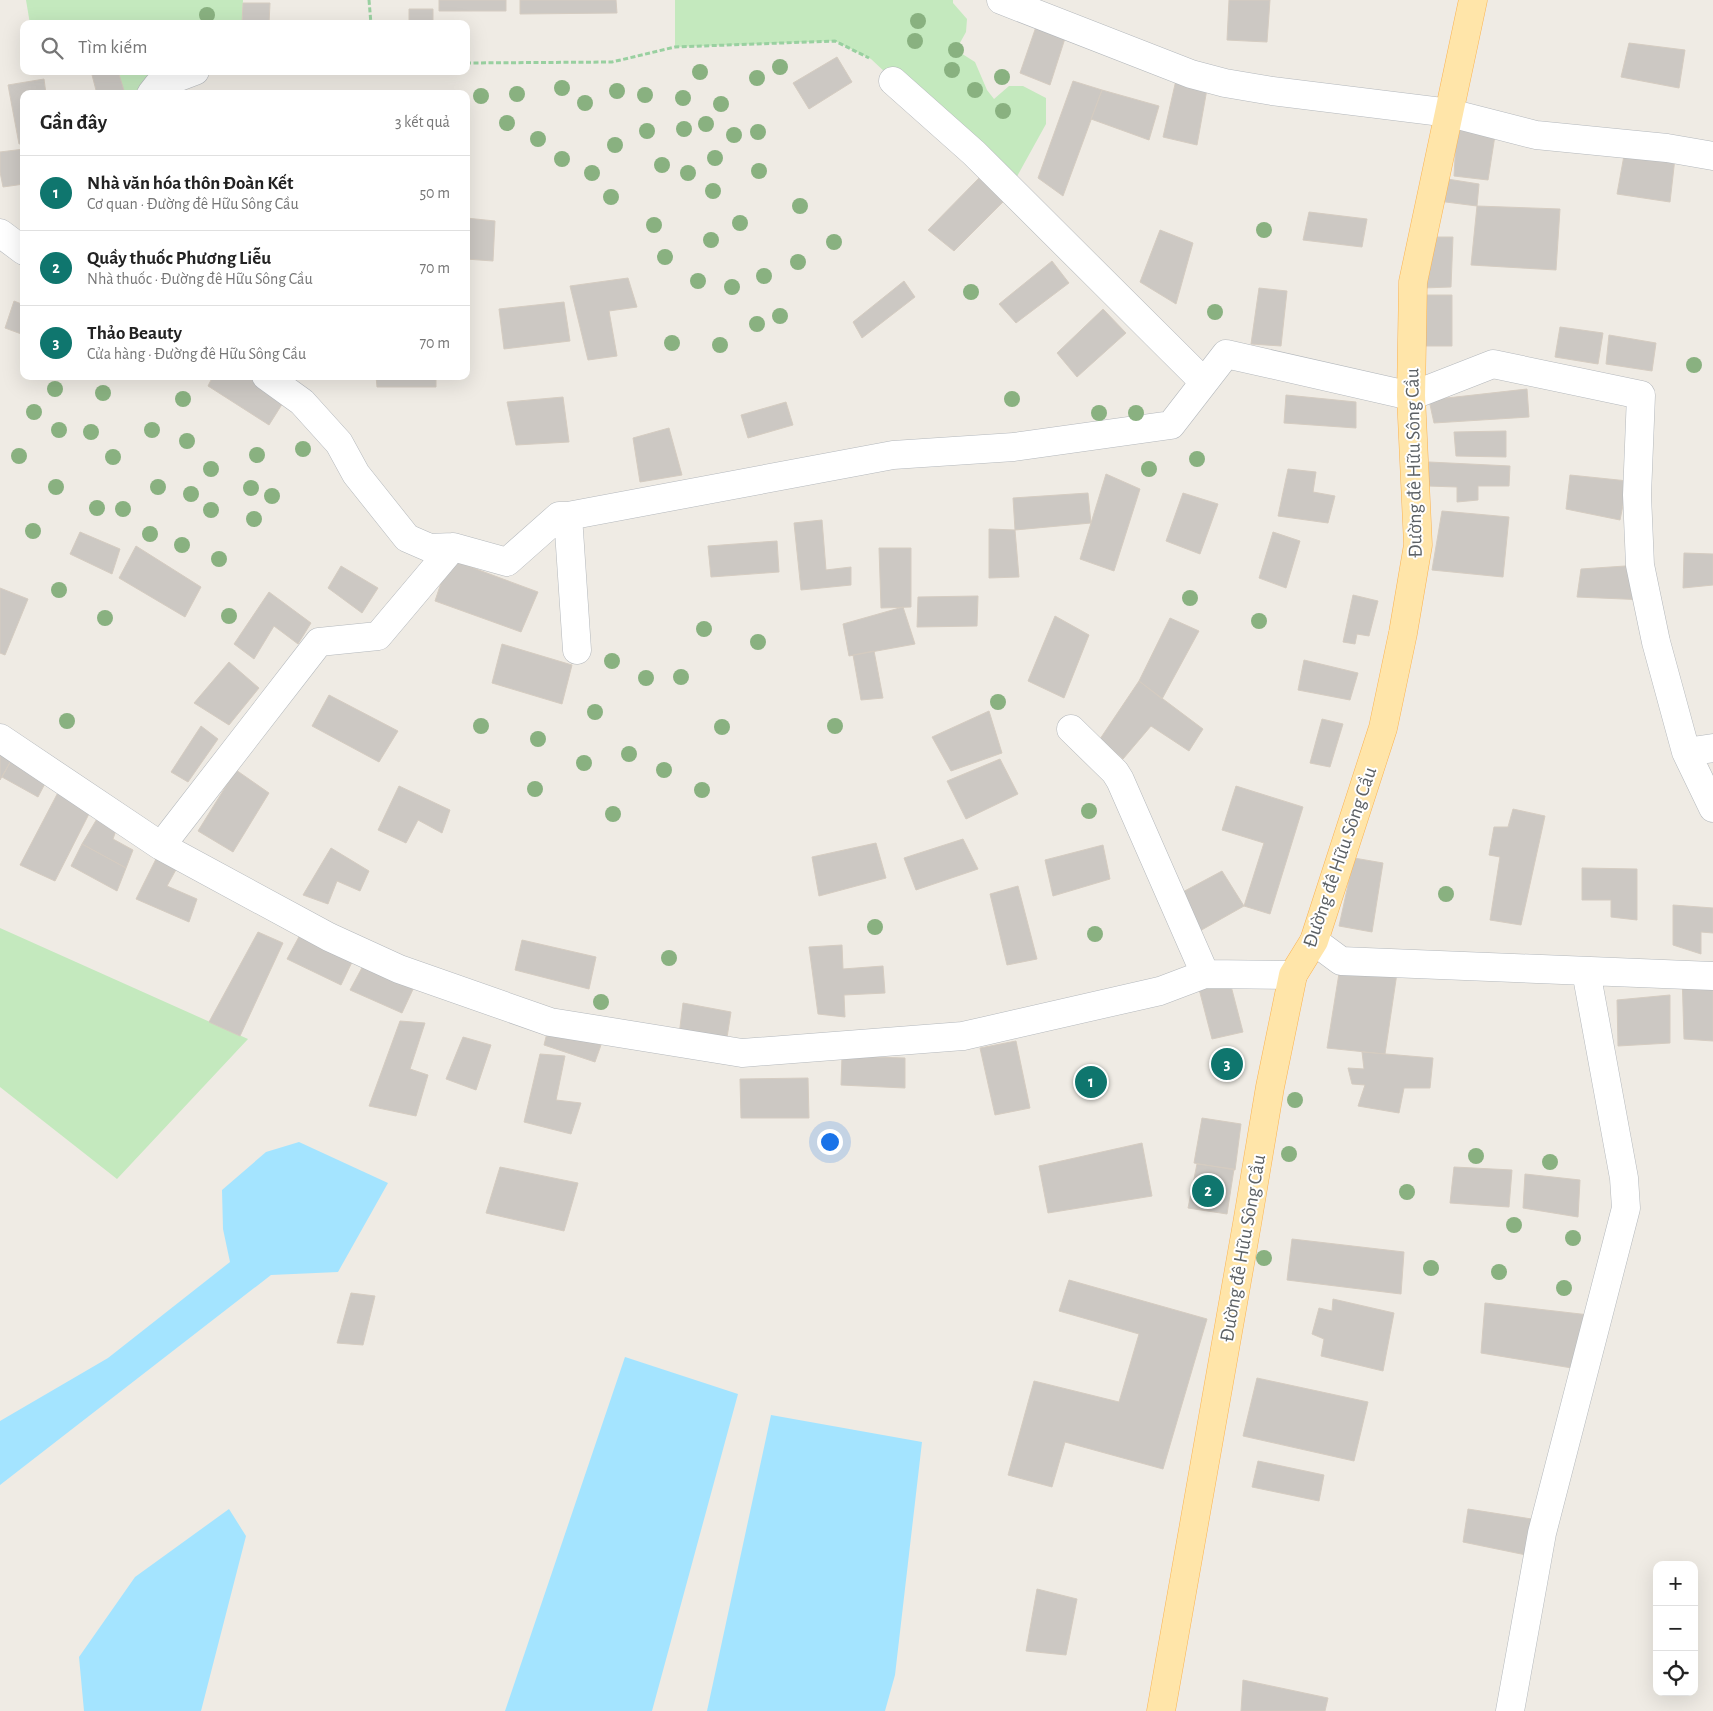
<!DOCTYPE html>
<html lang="vi">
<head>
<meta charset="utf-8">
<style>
	:root { --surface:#fff; --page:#f6f6f6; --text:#222; --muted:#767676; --line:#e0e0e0; --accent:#0f766e }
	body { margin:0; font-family:"Alegreya Sans",sans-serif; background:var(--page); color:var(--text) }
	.controls { position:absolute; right:15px; bottom:15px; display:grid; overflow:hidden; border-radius:10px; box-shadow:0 5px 20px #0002 }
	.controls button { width:45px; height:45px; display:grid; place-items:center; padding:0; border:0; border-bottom:1px solid var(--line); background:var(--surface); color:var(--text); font:25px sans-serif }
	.you { position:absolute; left:829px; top:1141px; width:18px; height:18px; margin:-12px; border:4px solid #fff; border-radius:50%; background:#1a73e8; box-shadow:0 0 0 8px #1a73e833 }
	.badge { display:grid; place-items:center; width:32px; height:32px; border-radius:50%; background:var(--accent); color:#fff; font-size:16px; font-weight:700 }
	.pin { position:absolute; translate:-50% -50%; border:2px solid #fff; box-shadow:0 1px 5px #0006 }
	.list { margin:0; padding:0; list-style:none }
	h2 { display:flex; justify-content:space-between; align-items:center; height:65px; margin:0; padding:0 20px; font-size:21px }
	h2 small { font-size:16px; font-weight:400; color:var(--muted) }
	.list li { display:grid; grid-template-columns:32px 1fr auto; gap:15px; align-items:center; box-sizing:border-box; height:75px; padding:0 20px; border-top:1px solid var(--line) }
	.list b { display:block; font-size:19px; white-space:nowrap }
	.list p { margin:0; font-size:16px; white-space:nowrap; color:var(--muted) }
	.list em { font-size:16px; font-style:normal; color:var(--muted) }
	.icon { flex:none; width:28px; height:28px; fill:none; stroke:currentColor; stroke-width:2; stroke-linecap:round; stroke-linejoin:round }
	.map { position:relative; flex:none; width:1713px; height:1711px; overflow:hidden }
	.search { position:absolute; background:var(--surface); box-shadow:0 5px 20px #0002; left:20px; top:20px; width:450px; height:55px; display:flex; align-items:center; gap:12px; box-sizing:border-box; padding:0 18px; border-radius:10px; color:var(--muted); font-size:19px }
	.panel { position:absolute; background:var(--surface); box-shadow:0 5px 20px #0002; left:20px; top:90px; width:450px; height:290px; border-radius:10px }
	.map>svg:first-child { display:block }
	.green { fill:#c4e9be }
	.water { fill:#a4e4ff }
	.building { fill:#ccc8c3; stroke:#d5ccc1 }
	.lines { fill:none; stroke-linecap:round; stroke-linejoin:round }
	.minor-casing { stroke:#b4b8bc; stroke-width:29 }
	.major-casing { stroke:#fbb351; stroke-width:29 }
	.path { stroke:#99d0a0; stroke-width:3; stroke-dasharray:5 2.5; stroke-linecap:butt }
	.minor { stroke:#fff; stroke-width:28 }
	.major { stroke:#ffe5a9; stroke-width:28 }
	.tree { fill:#89b180 }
	.labels { text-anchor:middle; stroke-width:4; stroke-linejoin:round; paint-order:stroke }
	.street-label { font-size:20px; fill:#5c6165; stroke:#fff }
</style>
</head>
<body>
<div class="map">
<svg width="1713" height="1711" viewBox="0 0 1713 1711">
	<rect width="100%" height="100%" fill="#efebe4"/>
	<path class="green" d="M26,0H243L242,24H30Z
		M675,0H953V3L967,19L966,32L956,50L975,62L987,90L994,99L1009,86H1023L1046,98V124L1010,189L871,59L835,41L675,47Z
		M118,71H195L151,94H125Z
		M0,928L248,1039L117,1179L0,1087Z"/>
	<path class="water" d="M299,1142L388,1183L338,1272L271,1275L0,1485V1421L108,1358L230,1262L223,1229L222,1190L266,1152Z
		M625,1357L738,1394L652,1711H505Z
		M771,1415L922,1442L895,1675L885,1711H707Z
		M229,1509L246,1536L201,1711H84L79,1657L135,1577Z"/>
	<path class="building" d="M439,0H506V11H439Z
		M520,0H616L617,13L520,14Z
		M1229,0H1270L1267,42L1227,40Z
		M243,3H270L269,24H242Z
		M409,9H433V24H409Z
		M1038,21L1068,29L1050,85L1020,73Z
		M1629,43L1685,50L1679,88L1621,77Z
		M837,57L852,82L809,109L793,83Z
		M91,71H118L125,94H97Z
		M44,79L46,94H24V143L19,144L8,85Z
		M1176,80L1207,89L1197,145L1163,137Z
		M1073,81L1102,90L1063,196L1038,178Z
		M1102,90L1159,106L1149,140L1091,119Z
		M1457,124L1496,129L1488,180L1454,176Z
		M24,149V184L3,187L0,172V152Z
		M1625,150L1675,158L1670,202L1617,194Z
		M979,178L1003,202L954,251L928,230Z
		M1441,178L1479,184L1477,206L1438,201Z
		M1477,206L1560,209L1556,270L1471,265Z
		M1309,212L1367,219L1362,247L1303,240Z
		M466,218L495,221L493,261L466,259Z
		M1160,230L1193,243L1176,304L1140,282Z
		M1425,237H1453L1451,287L1422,288Z
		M1052,261L1069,283L1016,323L999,304Z
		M628,278L637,307L609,311L617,356L588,360L570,286Z
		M904,281L915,297L862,338L853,322Z
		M1259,288L1287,291L1281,346L1251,344Z
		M1421,295H1452V346H1419Z
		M14,301L24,305V335L5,328Z
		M564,302L570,341L504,349L499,309Z
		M1103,309L1126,333L1077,377L1057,353Z
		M1560,327L1603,333L1598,364L1555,357Z
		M1609,335L1656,343L1652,371L1606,364Z
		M213,376H256L286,398L269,425L208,386Z
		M376,376H436V387H377Z
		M1527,389L1529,417L1434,423L1429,400Z
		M1286,395L1356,402V428L1284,423Z
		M563,397L569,442L516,445L507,402Z
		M786,402L793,425L748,438L741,415Z
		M669,428L682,475L640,482L633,438Z
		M1506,431V457L1456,456L1454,432Z
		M1429,462L1510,466L1509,486H1478V500L1457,502V487L1428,486Z
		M1288,469L1316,472L1313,492L1335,496L1328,523L1278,516Z
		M1106,474L1140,489L1114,571L1080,559Z
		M1570,475L1628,481L1620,520L1566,509Z
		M1088,493L1091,523L1015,530L1013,498Z
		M1183,493L1218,504L1200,554L1166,541Z
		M1442,511L1509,517L1503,577L1432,570Z
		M822,520L826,570L851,567V585L801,590L794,523Z
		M989,529L1015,530L1019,577L989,578Z
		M80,532L120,549L112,574L70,554Z
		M1273,532L1300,541L1286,588L1259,578Z
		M777,541L779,572L711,577L708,546Z
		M136,546L201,587L185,617L119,578Z
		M879,548H911V607L881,608Z
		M1684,553L1713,554V585L1683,588Z
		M449,559L538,592L521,632L435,601Z
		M1640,565L1647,600L1577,597L1581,569Z
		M341,566L378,588L362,613L328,588Z
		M0,588L28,599L5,655L0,653Z
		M269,592L311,623L298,644L274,626L254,659L234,644Z
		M1353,595L1378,601L1369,636L1357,634L1355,644L1343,642Z
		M978,596L977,626L917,627L918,597Z
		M903,607L915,644L849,656L843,624Z
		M1055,616L1089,635L1064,698L1028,681Z
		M1170,618L1199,631L1162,699L1139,681Z
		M502,644L572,665L562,704L492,683Z
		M874,651L883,698L861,700L853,655Z
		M1304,660L1358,673L1350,700L1298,690Z
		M229,662L259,688L229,725L194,703Z
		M1139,681L1203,729L1189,751L1151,726L1123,759L1100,739Z
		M329,695L398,731L379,762L312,726Z
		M989,711L1002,753L951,771L932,737Z
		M1322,719L1343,724L1330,767L1310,763Z
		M201,726L218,739L188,782L171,772Z
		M0,744L17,750L0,780Z
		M17,750L51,772L38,797L2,777Z
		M1000,759L1018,794L966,819L947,781Z
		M236,770L269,793L233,852L198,831Z
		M64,781L95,802L55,881L20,865Z
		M399,786L450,810L442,833L418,820L406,843L378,830Z
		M1236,786L1303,807L1270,914L1244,906L1264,843L1222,830Z
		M104,807L120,819L113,839L133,850L126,868L82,844Z
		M1513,809L1545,816L1521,925L1490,920L1500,857L1489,855L1494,827H1508Z
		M963,839L978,869L916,890L904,858Z
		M876,843L886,878L819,896L812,857Z
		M82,844L126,868L117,891L71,866Z
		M1103,845L1110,879L1053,896L1045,860Z
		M331,848L369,871L360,891L337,881L328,904L303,895Z
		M158,855L178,866L167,886L197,899L189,922L136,899Z
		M1354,858L1383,863L1372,932L1339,926Z
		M1582,868L1637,869V920L1611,917V900H1582Z
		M1222,871L1244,906L1198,932L1179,894Z
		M1018,886L1037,959L1007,965L990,894Z
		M1673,905L1713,908V933L1701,932V954L1673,945Z
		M258,932L283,943L240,1036L209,1022Z
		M301,933L354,958L341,985L287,959Z
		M522,940L596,957L589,989L515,970Z
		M842,945L843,969L883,966L885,993L844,995L845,1017L818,1014L809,947Z
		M1341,961L1397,973L1385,1054L1327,1048Z
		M364,964L415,985L402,1013L350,990Z
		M1682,974L1713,976V1041L1684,1039Z
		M1230,982L1243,1032L1212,1039L1199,989Z
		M1670,995V1043L1618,1046L1617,1000Z
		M683,1003L731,1012L726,1044L679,1035Z
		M400,1021L425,1023L410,1069L428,1075L416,1116L369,1106Z
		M548,1029L601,1045L595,1062L544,1045Z
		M463,1037L491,1045L476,1090L446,1079Z
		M1016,1041L1030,1108L995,1115L980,1048Z
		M1362,1052L1433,1058L1430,1088H1404L1399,1113L1358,1106L1365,1085L1352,1084L1348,1068L1364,1069Z
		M540,1054L565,1056L556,1100L581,1103L571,1134L524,1122Z
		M842,1056L905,1058V1088L841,1085Z
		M808,1078L809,1118H741L740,1079Z
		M1202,1118L1241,1124L1235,1170L1194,1163Z
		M1142,1143L1152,1196L1048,1213L1039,1166Z
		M1197,1164L1234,1169L1227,1214L1188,1208Z
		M500,1167L578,1183L564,1231L486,1213Z
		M1454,1167L1512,1170L1509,1207L1450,1203Z
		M1525,1174L1580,1180L1578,1217L1523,1208Z
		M1292,1239L1404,1252L1401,1294L1287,1280Z
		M1069,1280L1207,1319L1163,1469L1065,1442L1052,1487L1008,1475L1034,1381L1119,1402L1139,1334L1059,1311Z
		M351,1293L375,1296L363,1345L337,1343Z
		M1333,1299L1394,1313L1383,1371L1321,1356L1324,1339L1312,1334L1319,1308L1332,1311Z
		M1485,1303L1598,1316L1584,1370L1481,1353Z
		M1257,1378L1368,1402L1354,1461L1243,1436Z
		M1258,1461L1324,1475L1319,1501L1252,1487Z
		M1468,1509L1538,1520L1531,1556L1463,1542Z
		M1037,1589L1077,1599L1066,1655L1026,1651Z
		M1243,1680L1328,1698L1325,1711H1241Z"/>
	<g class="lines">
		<g class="minor-casing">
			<path id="minor" d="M1001,0L1191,74L1225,83L1272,91L1450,113L1536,135L1667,148L1713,156
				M893,81L974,153L1204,382
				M151,94L158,85L195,71
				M0,233L24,251
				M266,376L302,402L339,443L356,474L407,538L430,548L453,547L507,562L559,516H568L893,455L1014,447L1171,425L1226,354L1411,396L1493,364L1641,395L1637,495L1640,565L1656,642L1686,752L1713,808
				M568,516L577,650
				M1071,729L1115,772L1120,780L1205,974
				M0,738L161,846L329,937L399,969L550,1022L742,1053L963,1036L1160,991L1205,974L1293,975
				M1686,752L1713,748
				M161,846L319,642L378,636L453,547
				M1314,941L1341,961L1713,976
				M1510,1711L1542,1533L1626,1208L1624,1178L1586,971"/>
		</g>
		<g class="major-casing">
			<path id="major" d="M1161,1711L1247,1224L1270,1087L1293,975L1314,941L1383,728L1403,633L1418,545L1411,396L1413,282L1473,0"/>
		</g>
		<path class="path" d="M369,0L371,24
			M466,63L612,62L675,47L835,41L869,58"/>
		<use href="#minor" class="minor"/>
		<use href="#major" class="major"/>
	</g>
	<g class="tree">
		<circle cx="207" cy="15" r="8"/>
		<circle cx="918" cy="21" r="8"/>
		<circle cx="915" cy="41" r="8"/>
		<circle cx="956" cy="50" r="8"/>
		<circle cx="780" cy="67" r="8"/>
		<circle cx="952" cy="70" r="8"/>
		<circle cx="700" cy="72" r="8"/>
		<circle cx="1002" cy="77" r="8"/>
		<circle cx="757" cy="78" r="8"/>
		<circle cx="562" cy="88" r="8"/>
		<circle cx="975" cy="90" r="8"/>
		<circle cx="617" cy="91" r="8"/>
		<circle cx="517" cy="94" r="8"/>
		<circle cx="645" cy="95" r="8"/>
		<circle cx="481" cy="96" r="8"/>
		<circle cx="683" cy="98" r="8"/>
		<circle cx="585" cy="103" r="8"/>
		<circle cx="721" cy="104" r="8"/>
		<circle cx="1003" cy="111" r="8"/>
		<circle cx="507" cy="123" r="8"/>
		<circle cx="706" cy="124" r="8"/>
		<circle cx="684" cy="129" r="8"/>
		<circle cx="647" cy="131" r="8"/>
		<circle cx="758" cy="132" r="8"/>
		<circle cx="734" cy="135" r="8"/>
		<circle cx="538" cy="139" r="8"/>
		<circle cx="615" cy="145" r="8"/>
		<circle cx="715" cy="158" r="8"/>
		<circle cx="562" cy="159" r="8"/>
		<circle cx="662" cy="165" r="8"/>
		<circle cx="759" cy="171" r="8"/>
		<circle cx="592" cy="173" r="8"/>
		<circle cx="688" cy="173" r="8"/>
		<circle cx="713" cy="191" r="8"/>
		<circle cx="611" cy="197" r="8"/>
		<circle cx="800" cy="206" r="8"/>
		<circle cx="740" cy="223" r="8"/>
		<circle cx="654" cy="225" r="8"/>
		<circle cx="1264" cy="230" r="8"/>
		<circle cx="711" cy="240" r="8"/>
		<circle cx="834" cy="242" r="8"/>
		<circle cx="665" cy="257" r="8"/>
		<circle cx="798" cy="262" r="8"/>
		<circle cx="764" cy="276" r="8"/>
		<circle cx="698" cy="281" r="8"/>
		<circle cx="732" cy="287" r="8"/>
		<circle cx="971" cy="292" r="8"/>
		<circle cx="1215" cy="312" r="8"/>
		<circle cx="780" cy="316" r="8"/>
		<circle cx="757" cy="324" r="8"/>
		<circle cx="672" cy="343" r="8"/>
		<circle cx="720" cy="345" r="8"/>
		<circle cx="1694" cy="365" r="8"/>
		<circle cx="55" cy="389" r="8"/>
		<circle cx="103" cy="393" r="8"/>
		<circle cx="183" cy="399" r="8"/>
		<circle cx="1012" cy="399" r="8"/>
		<circle cx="34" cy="412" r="8"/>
		<circle cx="1099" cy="413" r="8"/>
		<circle cx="1136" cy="413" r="8"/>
		<circle cx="59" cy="430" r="8"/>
		<circle cx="152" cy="430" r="8"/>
		<circle cx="91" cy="432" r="8"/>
		<circle cx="187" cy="441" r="8"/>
		<circle cx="303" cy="449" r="8"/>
		<circle cx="257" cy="455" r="8"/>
		<circle cx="19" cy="456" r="8"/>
		<circle cx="113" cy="457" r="8"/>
		<circle cx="1197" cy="459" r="8"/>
		<circle cx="211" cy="469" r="8"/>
		<circle cx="1149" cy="469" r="8"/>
		<circle cx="56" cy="487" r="8"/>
		<circle cx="158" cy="487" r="8"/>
		<circle cx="251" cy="488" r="8"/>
		<circle cx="191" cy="494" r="8"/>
		<circle cx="272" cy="496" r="8"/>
		<circle cx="97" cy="508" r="8"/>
		<circle cx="123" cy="509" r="8"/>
		<circle cx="211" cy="510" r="8"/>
		<circle cx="254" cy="519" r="8"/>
		<circle cx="33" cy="531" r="8"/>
		<circle cx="150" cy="534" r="8"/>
		<circle cx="182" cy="545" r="8"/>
		<circle cx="219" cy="559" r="8"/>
		<circle cx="59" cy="590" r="8"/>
		<circle cx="1190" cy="598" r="8"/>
		<circle cx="229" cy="616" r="8"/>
		<circle cx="105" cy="618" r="8"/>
		<circle cx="1259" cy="621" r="8"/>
		<circle cx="704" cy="629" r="8"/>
		<circle cx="758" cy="642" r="8"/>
		<circle cx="612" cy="661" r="8"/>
		<circle cx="681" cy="677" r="8"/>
		<circle cx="646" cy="678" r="8"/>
		<circle cx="998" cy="702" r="8"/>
		<circle cx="595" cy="712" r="8"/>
		<circle cx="67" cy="721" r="8"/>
		<circle cx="481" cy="726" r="8"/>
		<circle cx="835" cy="726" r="8"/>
		<circle cx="722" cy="727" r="8"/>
		<circle cx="538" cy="739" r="8"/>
		<circle cx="629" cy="754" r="8"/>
		<circle cx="584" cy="763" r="8"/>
		<circle cx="664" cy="770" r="8"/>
		<circle cx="535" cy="789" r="8"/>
		<circle cx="702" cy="790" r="8"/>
		<circle cx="1089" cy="811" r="8"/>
		<circle cx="613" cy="814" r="8"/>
		<circle cx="1446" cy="894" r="8"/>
		<circle cx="875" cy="927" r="8"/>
		<circle cx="1095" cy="934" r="8"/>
		<circle cx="669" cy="958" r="8"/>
		<circle cx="601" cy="1002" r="8"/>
		<circle cx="1295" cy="1100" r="8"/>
		<circle cx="1289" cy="1154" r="8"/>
		<circle cx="1476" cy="1156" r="8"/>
		<circle cx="1550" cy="1162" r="8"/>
		<circle cx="1407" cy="1192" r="8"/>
		<circle cx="1514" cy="1225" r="8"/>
		<circle cx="1573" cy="1238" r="8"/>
		<circle cx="1264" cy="1258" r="8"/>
		<circle cx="1431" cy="1268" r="8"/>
		<circle cx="1499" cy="1272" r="8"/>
		<circle cx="1564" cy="1288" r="8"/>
	</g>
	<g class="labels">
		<g class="street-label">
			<text transform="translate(1413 463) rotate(-91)" y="7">Đường đê Hữu Sông Cầu</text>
			<text transform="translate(1339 857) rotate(-71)" y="7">Đường đê Hữu Sông Cầu</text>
			<text transform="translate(1242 1248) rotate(-80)" y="7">Đường đê Hữu Sông Cầu</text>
		</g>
	</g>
</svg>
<div class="controls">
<button>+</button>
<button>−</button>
<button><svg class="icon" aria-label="locate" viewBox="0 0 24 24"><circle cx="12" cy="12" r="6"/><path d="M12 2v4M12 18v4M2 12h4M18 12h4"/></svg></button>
</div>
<div class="you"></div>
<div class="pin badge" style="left:1091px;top:1082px">1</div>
<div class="pin badge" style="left:1208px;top:1191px">2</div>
<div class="pin badge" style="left:1227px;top:1064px">3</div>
<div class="search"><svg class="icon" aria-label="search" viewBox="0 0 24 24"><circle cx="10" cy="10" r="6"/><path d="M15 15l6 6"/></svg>Tìm kiếm</div>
<section class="panel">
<h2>Gần đây<small>3 kết quả</small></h2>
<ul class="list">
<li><span class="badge">1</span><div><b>Nhà văn hóa thôn Đoàn Kết</b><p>Cơ quan · Đường đê Hữu Sông Cầu</p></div><em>50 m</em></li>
<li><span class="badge">2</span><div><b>Quầy thuốc Phương Liễu</b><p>Nhà thuốc · Đường đê Hữu Sông Cầu</p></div><em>70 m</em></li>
<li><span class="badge">3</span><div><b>Thảo Beauty</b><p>Cửa hàng · Đường đê Hữu Sông Cầu</p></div><em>70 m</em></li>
</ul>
</section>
</div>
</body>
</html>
